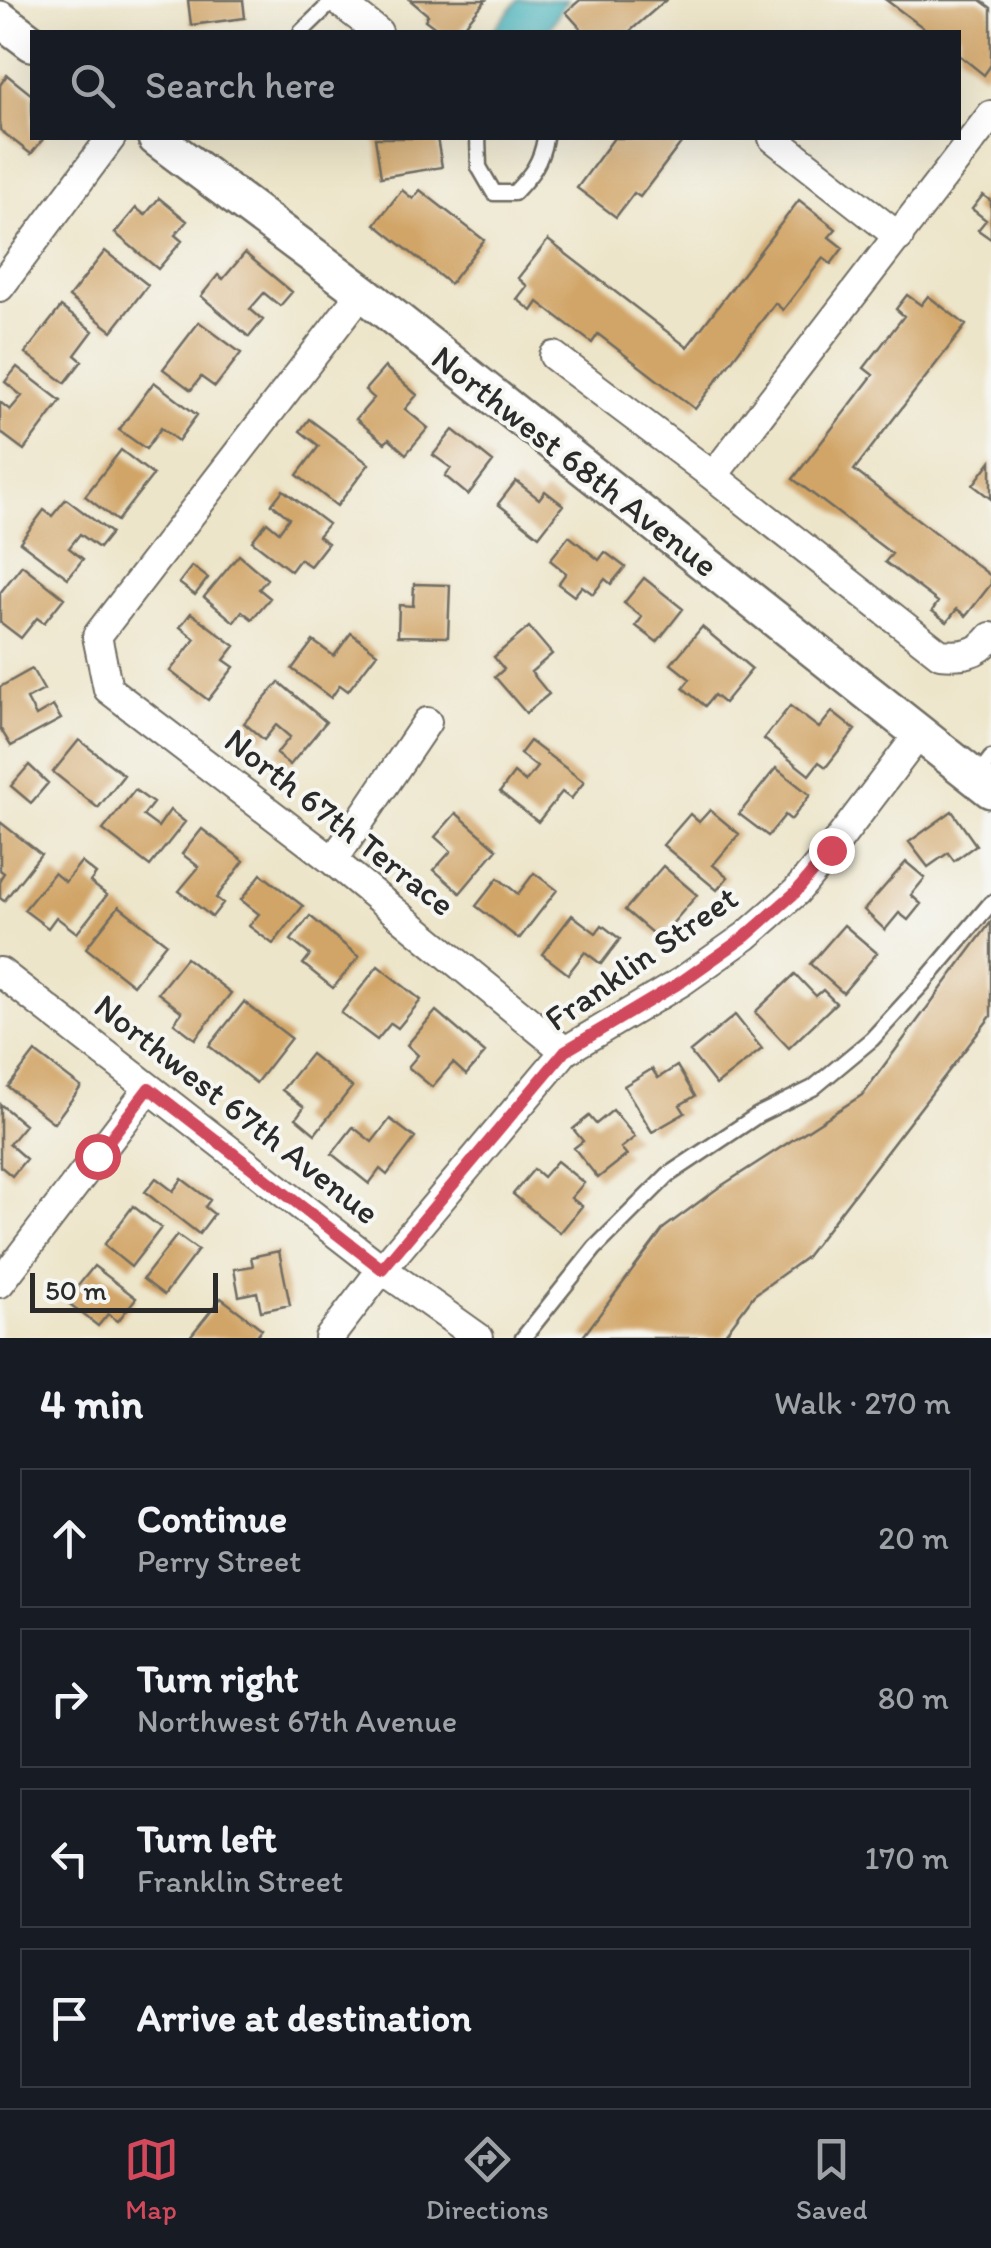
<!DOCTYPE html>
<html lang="en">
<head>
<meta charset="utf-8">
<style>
	:root { --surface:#171b24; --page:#20242c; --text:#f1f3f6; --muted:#9ea1a6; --line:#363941; --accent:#d1495b }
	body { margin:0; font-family:Itim,sans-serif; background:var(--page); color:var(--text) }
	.scale { position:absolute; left:30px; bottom:25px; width:188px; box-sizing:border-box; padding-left:10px; border:5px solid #2b2b2b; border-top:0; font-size:28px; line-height:35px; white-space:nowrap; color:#2b2b2b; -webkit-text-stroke:8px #f6f6f2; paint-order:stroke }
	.stop { position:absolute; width:30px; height:30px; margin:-22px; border:8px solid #d1495b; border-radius:50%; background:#fff }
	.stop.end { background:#d1495b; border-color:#fff; box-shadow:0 2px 10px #0008 }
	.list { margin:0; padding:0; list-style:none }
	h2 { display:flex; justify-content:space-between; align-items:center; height:130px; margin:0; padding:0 40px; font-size:42px }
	h2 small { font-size:32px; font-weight:400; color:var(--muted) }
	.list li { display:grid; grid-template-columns:65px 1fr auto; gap:30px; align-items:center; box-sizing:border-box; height:140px; margin:0 20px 20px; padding:0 20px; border:2px solid var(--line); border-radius:0px }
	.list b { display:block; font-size:38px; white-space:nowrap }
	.list p { margin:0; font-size:32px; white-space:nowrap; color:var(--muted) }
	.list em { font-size:32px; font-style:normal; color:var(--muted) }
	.icon { flex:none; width:55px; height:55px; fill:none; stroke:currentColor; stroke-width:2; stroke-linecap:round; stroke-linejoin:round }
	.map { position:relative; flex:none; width:991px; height:1338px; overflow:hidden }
	.search { position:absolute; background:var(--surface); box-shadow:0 10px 40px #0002; left:30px; right:30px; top:30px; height:110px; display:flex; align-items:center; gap:25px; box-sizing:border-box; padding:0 35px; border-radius:0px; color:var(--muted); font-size:38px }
	.sheet { height:770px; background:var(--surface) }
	nav { display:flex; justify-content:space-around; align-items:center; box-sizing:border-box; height:140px; border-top:2px solid var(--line); background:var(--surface); font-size:28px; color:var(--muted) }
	nav a { display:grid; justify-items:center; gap:5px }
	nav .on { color:var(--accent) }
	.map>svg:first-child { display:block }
	.water { fill:#41b1ba; stroke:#366e72; stroke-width:2.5 }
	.building { fill:#d1a568 }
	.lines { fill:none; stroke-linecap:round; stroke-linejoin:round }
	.service-casing { stroke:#6f6c62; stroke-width:19 }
	.minor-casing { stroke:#6f6c62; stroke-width:32 }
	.tertiary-casing { stroke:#6f6c62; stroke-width:40 }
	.service { stroke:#fff; stroke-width:14 }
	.minor { stroke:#fff; stroke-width:28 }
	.tertiary { stroke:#fff; stroke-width:35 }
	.route { stroke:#d1495b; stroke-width:12 }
	.labels { text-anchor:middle; stroke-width:8; stroke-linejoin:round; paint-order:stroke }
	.street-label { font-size:35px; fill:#2b2b2b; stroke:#f6f6f2 }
</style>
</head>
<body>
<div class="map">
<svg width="991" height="1338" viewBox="0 0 991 1338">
	<rect width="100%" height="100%" fill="#f6f6f2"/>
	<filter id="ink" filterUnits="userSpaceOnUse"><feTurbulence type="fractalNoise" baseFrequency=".01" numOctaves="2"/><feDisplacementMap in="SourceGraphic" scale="20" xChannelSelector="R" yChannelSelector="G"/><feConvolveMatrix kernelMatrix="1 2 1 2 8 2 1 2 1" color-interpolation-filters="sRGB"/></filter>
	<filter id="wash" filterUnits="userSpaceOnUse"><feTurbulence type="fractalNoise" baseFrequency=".0048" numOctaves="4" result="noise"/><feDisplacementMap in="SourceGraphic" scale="40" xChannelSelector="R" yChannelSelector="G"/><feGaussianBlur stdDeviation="2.25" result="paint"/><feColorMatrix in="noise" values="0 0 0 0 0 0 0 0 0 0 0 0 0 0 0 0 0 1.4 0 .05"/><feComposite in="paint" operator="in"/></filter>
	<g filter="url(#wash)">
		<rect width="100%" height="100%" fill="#ede5c9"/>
		<path class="water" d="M518,0H567L547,32H492Z"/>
		<g id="blocks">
			<path class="building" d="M188,0H243L245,18L191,25Z
				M410,0H486L459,32H441L425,20L428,15Z
				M580,0H666L629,32H584L566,12Z
				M886,0H980L991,8V65L984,75L959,55V32H929Z
				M7,75L32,95V138H44L31,154L0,130V85Z
				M375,138H437L442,167L381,177Z
				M614,138H674L681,143L640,197L634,193L616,217L577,188Z
				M402,190L413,199L420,190L484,240L450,284L375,224Z
				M983,195L991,201V239L978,230L986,220L972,209Z
				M159,198L187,221L175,235L182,241L158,269L115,233L136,208L145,215Z
				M799,200L836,229L829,237L843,248L831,264L823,258L783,310L775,303L695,409L598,334L592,343L538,302L532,311L517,299L527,286L518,278L548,240L687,347Z
				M105,251L148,285L112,331L69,297Z
				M245,253L292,292L280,306L264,293L250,309L263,320L249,337L201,296L218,275L223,279Z
				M907,295L921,305L928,296L966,325L854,470L991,576V584L966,616L957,609L947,622L932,611L938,602L885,562L892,554L793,479L873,375L864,368L904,316L896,309Z
				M61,307L93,331L75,355L82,361L65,383L25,353Z
				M199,322L241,353L215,387L201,377L191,390L163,369Z
				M17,367L61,401L24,450L0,432V402L10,410L22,396L5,382Z
				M385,367L417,395L405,409L428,428L406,454L389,439L385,443L356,419L374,398L365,390Z
				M154,382L197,415L178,441L161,428L146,449L119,430Z
				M309,419L369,464L337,506L297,475L319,446L300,431Z
				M453,430L493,462L468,495L445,476L451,468L433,455Z
				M121,450L153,475L117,521L85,496Z
				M991,461V499L973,485Z
				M516,481L539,499L545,491L563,505L539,536L498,504Z
				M283,490L328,524L318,536L328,543L310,566L300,559L291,571L252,541L267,522L279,532L289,518L272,504Z
				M66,499L111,533L99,548L80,534L69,548L83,559L68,578L20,542L44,510L52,516Z
				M569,536L599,560L605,552L625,567L611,584L605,579L593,594L582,586L574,596L558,584L566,573L550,560Z
				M239,555L267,579L259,589L270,598L252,619L242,611L234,622L204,597Z
				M22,565L64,598L44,623L37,618L21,638L0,622V593Z
				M192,566L208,578L195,595L179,583Z
				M644,578L683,609L657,642L636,626L642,617L624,603Z
				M414,584L450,585L448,637L398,636L399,605L413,606Z
				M191,613L235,646L224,660L234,667L208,700L170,671L195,639L180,627Z
				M529,627L552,654L531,672L549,694L526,713L495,677L504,669L494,657Z
				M702,627L752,669L724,703L714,695L705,706L683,688L690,679L671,664Z
				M351,633L377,653L348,691L340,685L331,698L292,669L313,641L334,656Z
				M32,669L44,690L27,699L36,716L53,706L61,719L11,746L0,728V687Z
				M279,682L326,722L290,765L276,754L290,737L276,725L264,740L244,723Z
				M790,706L819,728L832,712L855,730L826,767L819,762L809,775L764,739Z
				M79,740L124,775L98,808L53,772Z
				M530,741L584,782L571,799L562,792L538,822L500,792L514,773L525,782L537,767L520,754Z
				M29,765L48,783L31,803L11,786Z
				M776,768L810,795L791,820L785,815L768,836L739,814Z
				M135,790L153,803L143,816L158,827L170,810L185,822L150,866L103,830Z
				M710,810L739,834L713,865L728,877L717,890L663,845L690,814L699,822Z
				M952,811L976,845L954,861L948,853L928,867L909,842Z
				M456,813L497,849L460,893L434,870L451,851L435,837Z
				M0,822L41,854L4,901L0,898V879L4,873L0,870Z
				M202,829L244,861L216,898L223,903L212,917L179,891L199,867L182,854Z
				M81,862L96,874L90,882L107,895L77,933L56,917L48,928L24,910L54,873L65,882Z
				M906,862L925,878L911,895L921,904L908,920L899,913L885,930L864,910Z
				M663,866L697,895L659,939L625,910Z
				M534,873L557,890L519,939L476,906L498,878L518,894Z
				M261,874L303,906L273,944L249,926L259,914L241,900Z
				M119,906L166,943L133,985L86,948Z
				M572,915L596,933L602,925L620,939L601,964L585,952L568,974L542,954Z
				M310,916L359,957L333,988L303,964L310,955L291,940Z
				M991,922V1016L805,1258L754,1295L722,1338H582L664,1228L718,1188L862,1095Z
				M844,925L877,953L843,993L810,964Z
				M186,958L231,993L195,1039L174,1023L182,1012L158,993Z
				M378,966L421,1000L398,1028L391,1023L377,1040L341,1013Z
				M795,974L816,996L823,990L836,1003L789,1048L755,1012Z
				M244,1002L291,1038L256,1083L209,1046Z
				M436,1011L485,1053L466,1075L453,1063L432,1087L408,1067L418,1055L407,1045Z
				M735,1015L762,1049L716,1085L690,1052Z
				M35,1052L81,1087L54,1123L8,1087Z
				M311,1054L352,1087L315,1134L296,1118L304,1107L282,1090Z
				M677,1066L695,1096L680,1105L685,1113L652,1132L624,1086L652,1069L658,1078Z
				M0,1104L25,1125L9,1144L26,1159L12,1176L0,1166Z
				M613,1110L635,1137L621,1148L627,1155L598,1178L574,1148L583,1141L573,1129L589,1116L596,1124Z
				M390,1119L415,1138L387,1175L380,1169L369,1184L332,1154L353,1127L372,1142Z
				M557,1161L584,1183L571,1198L582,1206L560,1233L513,1194L534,1169L543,1177Z
				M156,1178L173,1191L182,1179L210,1200L205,1207L214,1214L199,1234L145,1192Z
				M133,1206L161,1228L131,1267L104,1245Z
				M177,1235L198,1250L164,1295L143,1279Z
				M279,1251L290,1305L261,1311L257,1292L239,1296L234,1269L253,1266L251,1257Z
				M94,1266L136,1298L118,1321L108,1314L98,1326L66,1301Z
				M221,1298L262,1329L255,1338H189Z"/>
		</g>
	</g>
	<g filter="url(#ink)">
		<use href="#blocks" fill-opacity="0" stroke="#6f6c62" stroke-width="2.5"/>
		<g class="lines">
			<g class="service-casing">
				<path id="service" d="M301,32L334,0
					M478,138L479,167L494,193H514C531,175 541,163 545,138
					M976,778L991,758
					M523,1338L595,1248L668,1175L758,1115L813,1088L872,1039L925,981L991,903"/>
			</g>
			<g class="minor-casing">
				<path id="minor" d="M337,0L378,32
					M773,138L899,237
					M0,287L111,138
					M362,292L97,636L108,689L333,861L565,1051
					M554,356L713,476L940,654C961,656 977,655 991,637
					M713,476L991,115
					M333,861L427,722
					M0,972L382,1269L479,1338
					M0,1283L149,1088
					M329,1338L382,1269L565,1051L681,982L746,936L796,892L831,850L919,734"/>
			</g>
			<g class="tertiary-casing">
				<path id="tertiary" d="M0,19L32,43
					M156,138L362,292L991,790"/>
			</g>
			<use href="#service" class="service"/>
			<use href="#minor" class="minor"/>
			<use href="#tertiary" class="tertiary"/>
		</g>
	</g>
	<g class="lines" filter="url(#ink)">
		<path class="route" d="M97,1156L149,1088L382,1269L565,1051L681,982L746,936L796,892L831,850"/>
	</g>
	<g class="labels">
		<g class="street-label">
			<text transform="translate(575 461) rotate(38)" y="12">Northwest 68th Avenue</text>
			<text transform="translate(340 822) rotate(38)" y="12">North 67th Terrace</text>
			<text transform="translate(641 958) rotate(-35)" y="12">Franklin Street</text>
			<text transform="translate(237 1109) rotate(38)" y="12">Northwest 67th Avenue</text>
		</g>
	</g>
</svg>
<div class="scale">50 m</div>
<div class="stop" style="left:97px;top:1156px"></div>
<div class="stop end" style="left:831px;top:850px"></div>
<div class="search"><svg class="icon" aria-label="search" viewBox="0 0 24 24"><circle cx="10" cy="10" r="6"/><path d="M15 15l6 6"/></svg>Search here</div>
</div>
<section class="sheet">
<h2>4 min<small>Walk · 270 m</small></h2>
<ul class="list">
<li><svg class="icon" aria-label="ahead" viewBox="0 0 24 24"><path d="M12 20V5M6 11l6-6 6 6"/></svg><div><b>Continue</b><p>Perry Street</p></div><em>20 m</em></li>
<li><svg class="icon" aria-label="right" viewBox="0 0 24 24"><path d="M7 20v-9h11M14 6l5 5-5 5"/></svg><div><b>Turn right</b><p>Northwest 67th Avenue</p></div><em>80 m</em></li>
<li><svg class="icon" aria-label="left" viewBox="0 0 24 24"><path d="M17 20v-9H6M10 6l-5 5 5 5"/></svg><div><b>Turn left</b><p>Franklin Street</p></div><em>170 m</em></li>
<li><svg class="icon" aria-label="arrive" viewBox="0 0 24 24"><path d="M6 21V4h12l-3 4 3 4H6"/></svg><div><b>Arrive at destination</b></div></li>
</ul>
</section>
<nav>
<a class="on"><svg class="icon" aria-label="map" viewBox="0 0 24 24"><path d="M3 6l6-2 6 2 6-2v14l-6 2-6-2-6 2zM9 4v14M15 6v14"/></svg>Map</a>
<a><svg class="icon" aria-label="directions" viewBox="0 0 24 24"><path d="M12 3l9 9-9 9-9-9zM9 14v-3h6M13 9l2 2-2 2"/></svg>Directions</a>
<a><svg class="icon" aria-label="saved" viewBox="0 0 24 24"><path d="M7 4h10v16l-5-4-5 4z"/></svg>Saved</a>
</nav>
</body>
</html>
